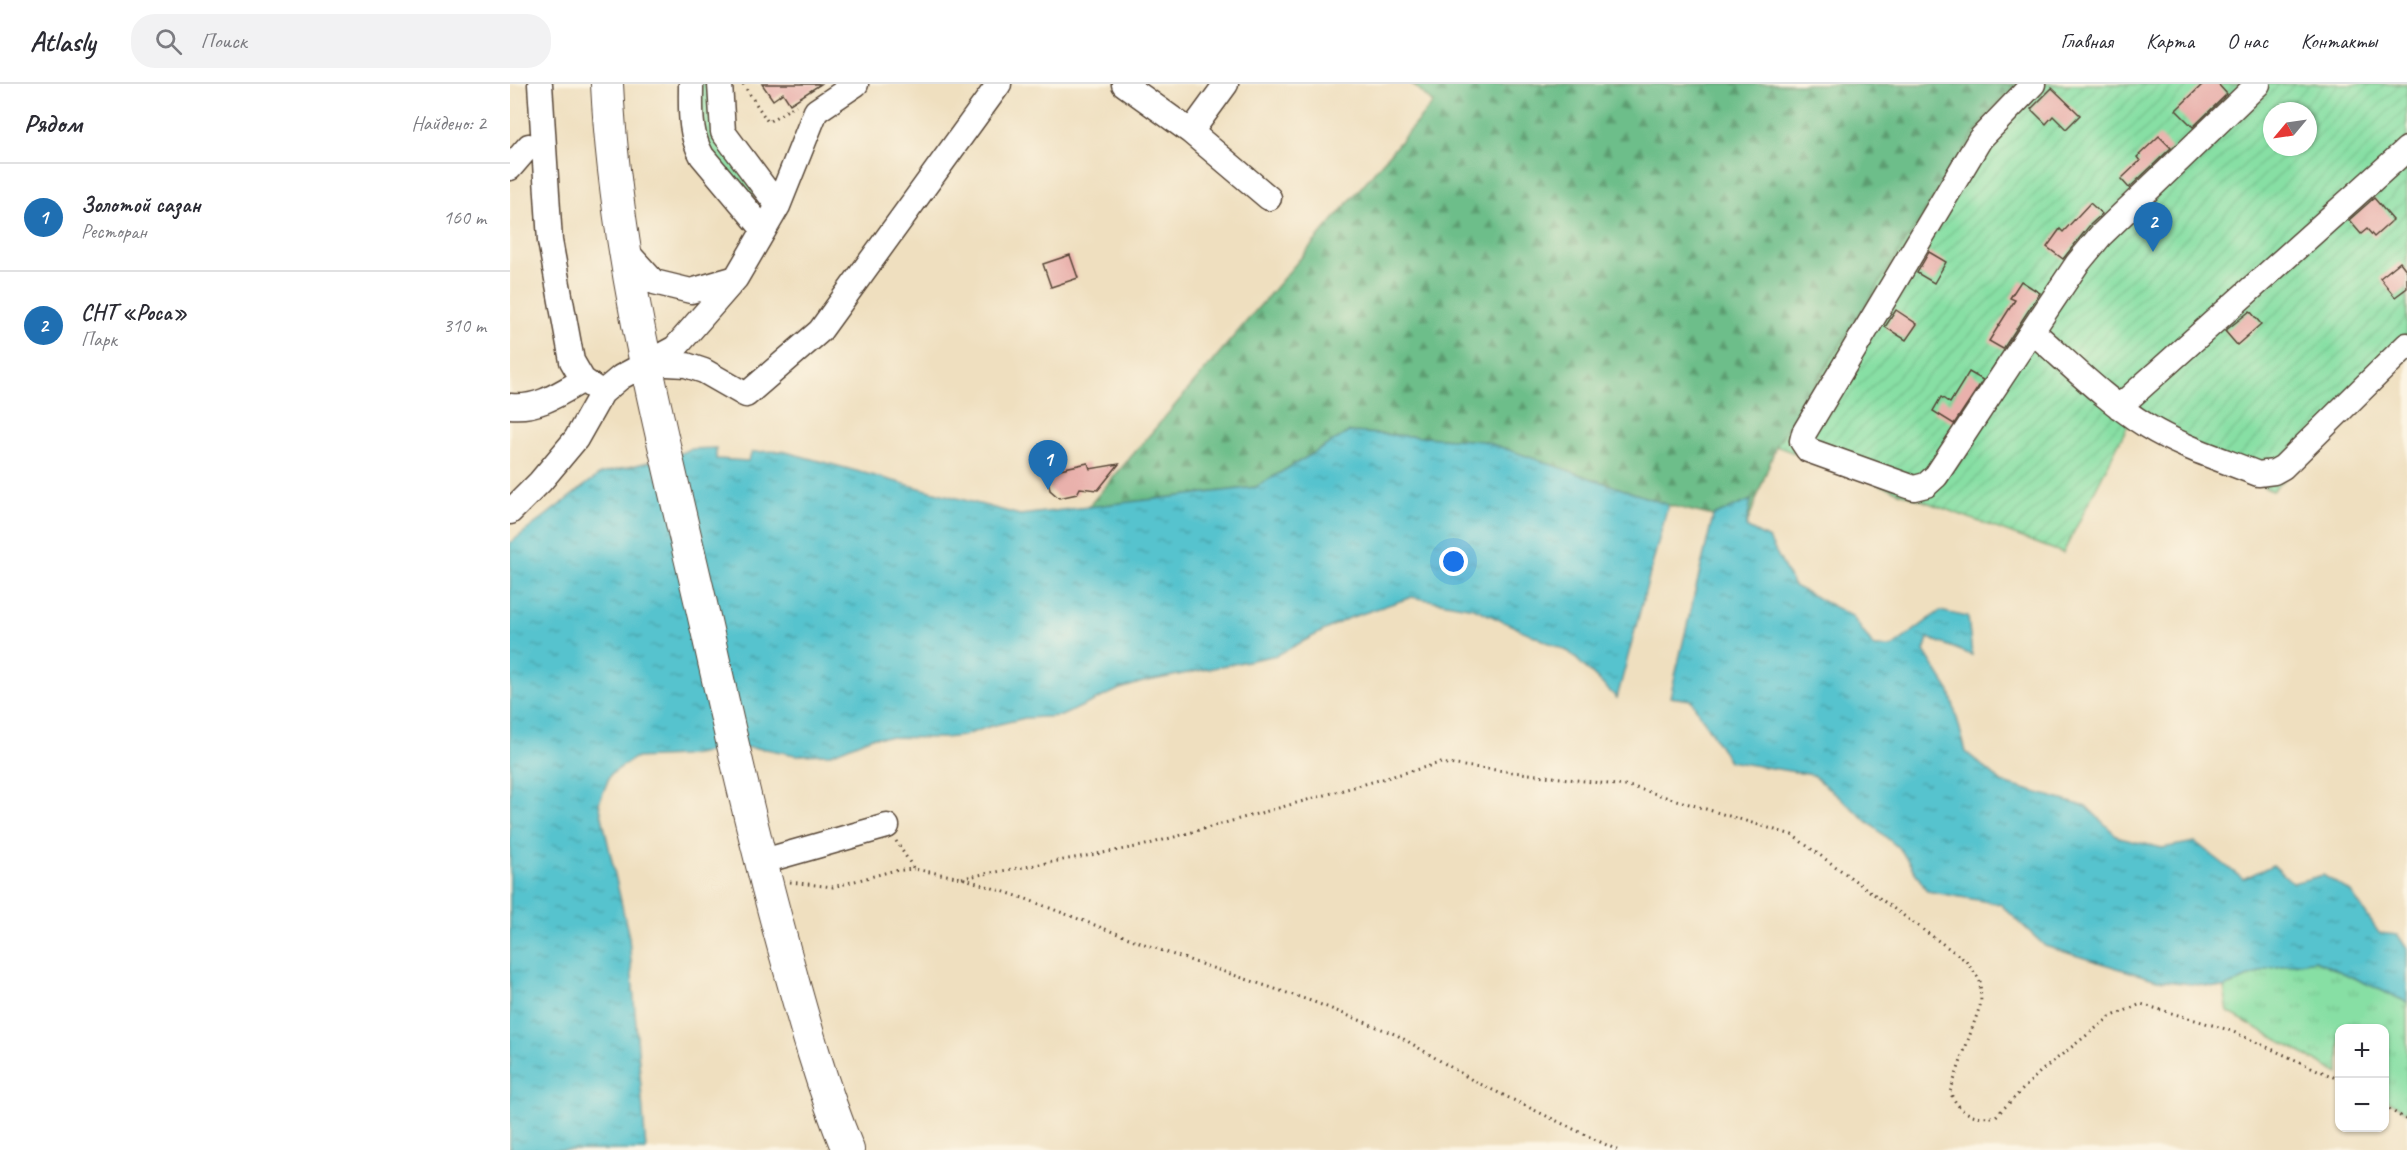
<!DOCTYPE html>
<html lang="ru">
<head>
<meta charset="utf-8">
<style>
	:root { --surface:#fff; --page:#f2f2f3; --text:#2b2b33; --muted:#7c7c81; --line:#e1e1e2; --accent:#1f6fb2 }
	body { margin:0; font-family:Caveat,sans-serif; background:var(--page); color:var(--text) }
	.controls { position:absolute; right:18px; bottom:18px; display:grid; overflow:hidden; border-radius:12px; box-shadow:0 2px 4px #0004 }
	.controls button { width:54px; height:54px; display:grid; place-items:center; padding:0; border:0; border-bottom:2px solid var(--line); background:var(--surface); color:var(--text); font:30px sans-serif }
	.compass { position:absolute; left:1753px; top:18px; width:54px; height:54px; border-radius:50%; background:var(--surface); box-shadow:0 2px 4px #0004; rotate:241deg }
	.you { position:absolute; left:944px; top:478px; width:21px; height:21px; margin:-15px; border:4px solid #fff; border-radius:50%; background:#1a73e8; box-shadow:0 0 0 9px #1a73e833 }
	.badge { display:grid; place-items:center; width:39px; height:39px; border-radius:50%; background:var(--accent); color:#fff; font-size:20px; font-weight:700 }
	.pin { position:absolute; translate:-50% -50px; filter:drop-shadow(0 2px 3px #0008) }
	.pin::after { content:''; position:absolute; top:32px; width:21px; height:18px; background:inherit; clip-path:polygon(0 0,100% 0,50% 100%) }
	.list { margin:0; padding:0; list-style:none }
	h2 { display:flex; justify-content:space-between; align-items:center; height:78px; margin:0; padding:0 24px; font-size:26px }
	h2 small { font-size:20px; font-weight:400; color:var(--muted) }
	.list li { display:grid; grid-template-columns:39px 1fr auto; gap:18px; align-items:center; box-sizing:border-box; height:108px; padding:0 24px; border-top:2px solid var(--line) }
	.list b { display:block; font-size:22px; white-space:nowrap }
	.list p { margin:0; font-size:20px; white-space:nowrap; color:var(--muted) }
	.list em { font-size:20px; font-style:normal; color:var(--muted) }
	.icon { flex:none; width:33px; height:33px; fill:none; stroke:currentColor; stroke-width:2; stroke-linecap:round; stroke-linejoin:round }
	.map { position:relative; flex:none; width:1897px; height:1066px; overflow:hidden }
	header { display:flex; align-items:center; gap:36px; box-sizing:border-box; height:84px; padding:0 30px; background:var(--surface); border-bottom:2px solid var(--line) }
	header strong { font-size:28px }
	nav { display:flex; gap:33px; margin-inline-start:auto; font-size:21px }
	.search { width:420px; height:54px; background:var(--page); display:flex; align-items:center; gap:15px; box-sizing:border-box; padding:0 21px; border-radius:24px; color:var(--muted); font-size:22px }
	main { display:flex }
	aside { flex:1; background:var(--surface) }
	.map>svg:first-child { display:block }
	.grass { fill:url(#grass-tufts); stroke:#618461; stroke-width:1.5 }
	.forest { fill:url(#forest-firs); stroke:#547454; stroke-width:1.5 }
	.garden { fill:url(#garden-furrows); stroke:#618461; stroke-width:1.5; fill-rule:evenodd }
	.water { fill:url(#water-ripples); stroke:#487676; stroke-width:1.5 }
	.building { fill:#e9b1ac }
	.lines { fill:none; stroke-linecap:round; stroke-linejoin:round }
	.minor-casing { stroke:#564536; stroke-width:27 }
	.major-casing { stroke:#564536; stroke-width:34 }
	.path { stroke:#564536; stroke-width:3; stroke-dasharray:1.5 4.5; stroke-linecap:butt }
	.minor { stroke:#fff; stroke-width:24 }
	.major { stroke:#fff; stroke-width:32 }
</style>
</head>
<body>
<header>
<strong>Atlasly</strong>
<div class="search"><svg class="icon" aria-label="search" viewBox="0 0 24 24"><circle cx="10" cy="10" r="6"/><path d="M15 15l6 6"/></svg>Поиск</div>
<nav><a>Главная</a><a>Карта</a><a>О нас</a><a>Контакты</a></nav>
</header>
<main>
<aside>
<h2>Рядом<small>Найдено: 2</small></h2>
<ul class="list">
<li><span class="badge">1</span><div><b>Золотой сазан</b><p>Ресторан</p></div><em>160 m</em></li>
<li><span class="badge">2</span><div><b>СНТ «Роса»</b><p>Парк</p></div><em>310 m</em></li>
</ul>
</aside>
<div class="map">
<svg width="1897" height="1066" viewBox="0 0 1897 1066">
	<defs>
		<pattern id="grass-tufts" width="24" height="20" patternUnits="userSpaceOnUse" patternTransform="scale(1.5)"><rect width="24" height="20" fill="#87dfa4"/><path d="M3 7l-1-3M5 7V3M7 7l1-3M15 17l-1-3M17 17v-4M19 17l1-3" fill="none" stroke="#75c08d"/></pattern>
		<pattern id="forest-firs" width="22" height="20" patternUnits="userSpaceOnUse" patternTransform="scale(1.5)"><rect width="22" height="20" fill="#6dbe8a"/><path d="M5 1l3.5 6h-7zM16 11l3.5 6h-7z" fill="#5b9b70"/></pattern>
		<pattern id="garden-furrows" width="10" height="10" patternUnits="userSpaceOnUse" patternTransform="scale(1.5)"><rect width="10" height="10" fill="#87dfa4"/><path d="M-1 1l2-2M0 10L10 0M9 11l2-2" fill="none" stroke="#75c08d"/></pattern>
		<pattern id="water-ripples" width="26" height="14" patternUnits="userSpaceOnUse" patternTransform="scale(1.5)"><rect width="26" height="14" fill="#56c3ce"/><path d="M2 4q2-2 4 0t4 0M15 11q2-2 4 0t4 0" fill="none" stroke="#489fa7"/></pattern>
	</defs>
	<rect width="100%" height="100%" fill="#fcf5e5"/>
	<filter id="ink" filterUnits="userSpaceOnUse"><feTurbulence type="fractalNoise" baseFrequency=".0167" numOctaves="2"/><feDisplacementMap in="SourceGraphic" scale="12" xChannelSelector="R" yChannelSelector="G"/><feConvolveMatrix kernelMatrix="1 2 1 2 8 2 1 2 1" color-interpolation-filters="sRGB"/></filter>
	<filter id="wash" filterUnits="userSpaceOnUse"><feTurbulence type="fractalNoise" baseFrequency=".008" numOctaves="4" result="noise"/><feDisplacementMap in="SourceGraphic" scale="24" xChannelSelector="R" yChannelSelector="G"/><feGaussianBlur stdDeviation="1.35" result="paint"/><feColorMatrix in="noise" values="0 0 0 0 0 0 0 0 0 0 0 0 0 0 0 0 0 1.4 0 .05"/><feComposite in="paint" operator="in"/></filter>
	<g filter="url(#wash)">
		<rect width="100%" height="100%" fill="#efdfbf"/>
		<path class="grass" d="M188,0H205L245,110L241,116L197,70Z
			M1805,876L1897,918V1028L1875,1015L1874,944H1830L1829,990L1718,928L1714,904L1756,885Z"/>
		<path class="forest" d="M902,0H1505L1477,30L1266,362L1236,443L1241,416L1203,432L1158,421L973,357L839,348L746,403L578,423L923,19Z"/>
		<path class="garden" d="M1505,0H1897V273L1762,407L1618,341L1553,469L1266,362L1477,30ZM1762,27H1798V63H1762Z"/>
		<path class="water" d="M839,348L973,357L1158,421L1107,614L1059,568L964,524L902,513L836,535L767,571L633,598L610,605L551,632L515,634L481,642L453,652L434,654L362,653L321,670L286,671L256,665L229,663L172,672L124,674L100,691L89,719L119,853L136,1066H0V459L90,390L163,372L181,365L206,364V375L238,377L242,368L272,367L510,431L746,403Z
			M1241,416L1236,443L1259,455L1284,502L1342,532L1364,563H1382L1430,527L1458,533L1462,571L1418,554L1414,567L1440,608L1456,668L1493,699L1577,723L1609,754L1652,764L1685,758L1733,795L1763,781L1783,799L1813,791L1841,808L1869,849L1888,851L1897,865V918L1805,876L1756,885L1714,904L1647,896L1535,862L1490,820L1417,807L1391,766L1303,691L1219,677L1181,616L1160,613L1203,432Z"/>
		<g id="blocks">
			<path class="building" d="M252,0H311L280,20L273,9L263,16Z
				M1693,0H1708L1717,10L1683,43L1666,26Z
				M1542,4L1570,31L1556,45L1543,32L1536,40L1521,25Z
				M1649,52L1661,64L1619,104L1611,95L1630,77L1627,73Z
				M1864,114L1883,136L1864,153L1857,145L1851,150L1839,136Z
				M1580,119L1592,130L1580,141L1553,175L1537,163L1550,145L1553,148Z
				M1419,168L1436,178L1424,199L1407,189Z
				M560,171L568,194L541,203L533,180Z
				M1890,178L1897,187V204L1885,213L1870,194Z
				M1511,197L1530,209L1493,265L1479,257L1505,216L1500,214Z
				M1386,226L1407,240L1396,256L1375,243Z
				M1740,227L1751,240L1727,261L1715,247Z
				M1459,288L1473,296L1444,340L1423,327L1431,313L1440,319Z
				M578,379L580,385L609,380L588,406L570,404L567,410L549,414L540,406L538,396L541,387Z"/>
		</g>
	</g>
	<g filter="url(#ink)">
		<use href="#blocks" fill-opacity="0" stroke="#564536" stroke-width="1.5"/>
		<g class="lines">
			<g class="minor-casing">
				<path id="minor" d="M30,0L40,157L62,277L73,296L92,309
					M181,0C181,26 179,49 192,72L254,146
					M210,0L213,48L268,122
					M614,0L681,48L759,114
					M1523,0L1470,55L1294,349L1292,357L1298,366L1404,404L1416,401L1426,392L1522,247C1559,279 1595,316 1637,342C1671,363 1711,375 1748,390L1764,388L1773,383L1897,261
					M681,48L716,0
					M0,84L19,62
					M114,165L144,198L181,207L226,194
					M1522,247L1567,180L1591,151L1748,0
					M138,279L176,281L194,287L236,311L310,247L489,0
					M0,322C28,325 49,310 73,296
					M1609,323L1897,65
					M0,428L30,398L66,355L92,309L111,293L165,264L226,194L268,122L306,27L346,0
					M250,778L377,742"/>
			</g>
			<g class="major-casing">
				<path id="major" d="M97,0C106,186 156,366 197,546C221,655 246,764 276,872C294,938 312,1003 338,1066"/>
			</g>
			<path class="path" d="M233,0L258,38L286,21
				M386,757L404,785L452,794L516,815L661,870L804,918L887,951L964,997L1107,1066
				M452,794L632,762L930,679L1123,703L1282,751L1455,876L1470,896L1471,919L1440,1008C1451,1031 1461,1033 1485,1033L1531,987L1600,933L1631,920L1719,946L1830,996
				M280,798L323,803L382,787L404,785
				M1874,1022L1897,1036"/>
			<use href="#minor" class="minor"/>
			<use href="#major" class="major"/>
		</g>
	</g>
</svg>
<div class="controls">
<button>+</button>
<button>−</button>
</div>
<svg class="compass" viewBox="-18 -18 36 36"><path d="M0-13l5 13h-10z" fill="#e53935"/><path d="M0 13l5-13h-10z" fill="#7c7c81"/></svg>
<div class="you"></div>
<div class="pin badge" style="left:538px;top:406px">1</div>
<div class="pin badge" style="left:1643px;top:168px">2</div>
</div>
</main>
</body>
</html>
